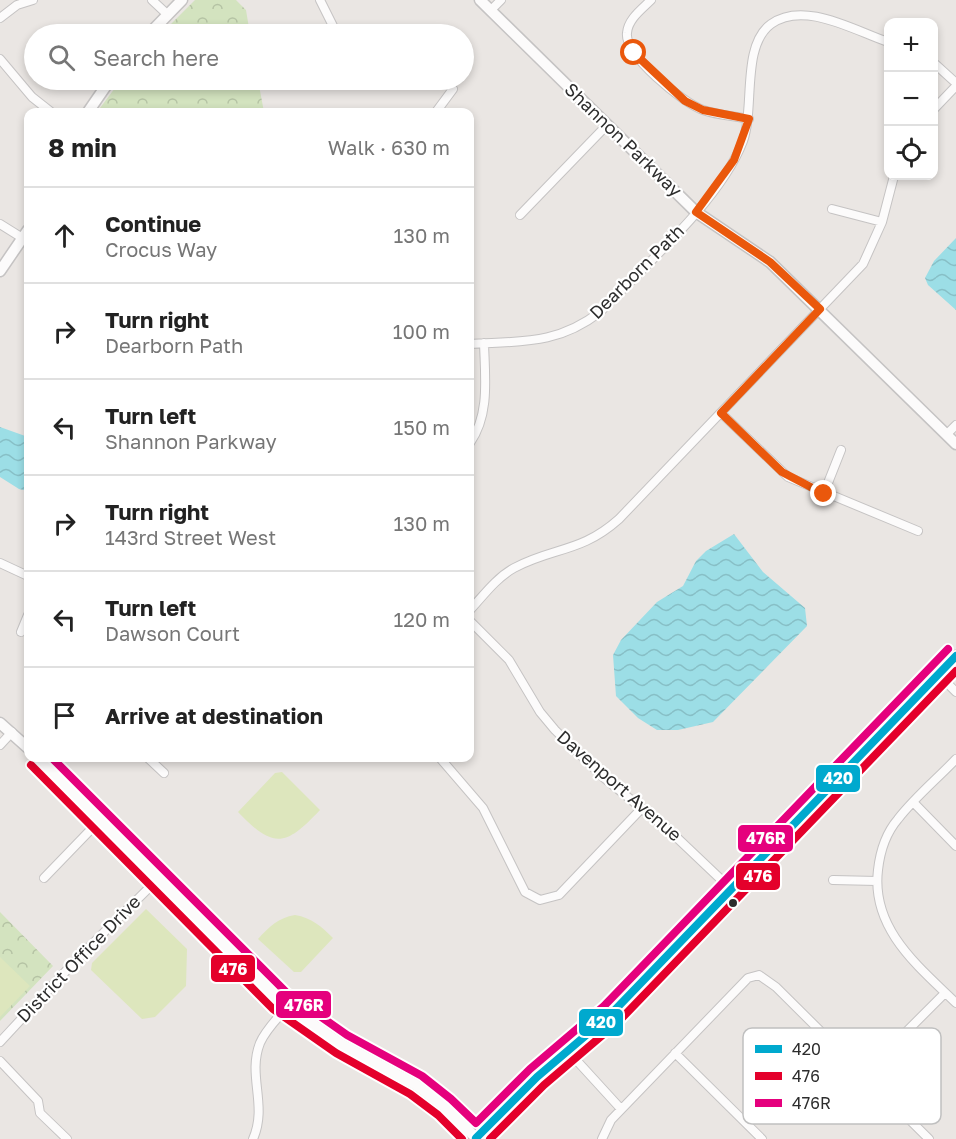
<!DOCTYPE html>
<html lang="en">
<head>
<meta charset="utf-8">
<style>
	:root { --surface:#fff; --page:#f2f2f2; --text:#222; --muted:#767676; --line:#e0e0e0 }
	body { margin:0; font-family:"Golos Text",sans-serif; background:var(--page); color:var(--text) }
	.controls { position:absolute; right:18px; top:18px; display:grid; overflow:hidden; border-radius:12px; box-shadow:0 3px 9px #0003 }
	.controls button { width:54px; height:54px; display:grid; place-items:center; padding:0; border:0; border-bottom:2px solid var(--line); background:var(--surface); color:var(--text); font:30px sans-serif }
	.stop { position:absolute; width:18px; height:18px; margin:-14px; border:4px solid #ea580c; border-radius:50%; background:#fff }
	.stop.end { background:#ea580c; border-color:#fff; box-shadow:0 2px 6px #0008 }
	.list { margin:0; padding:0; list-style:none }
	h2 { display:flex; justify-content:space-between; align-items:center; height:78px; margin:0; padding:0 24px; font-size:26px }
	h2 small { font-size:20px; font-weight:400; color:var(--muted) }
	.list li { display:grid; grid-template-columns:39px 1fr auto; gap:18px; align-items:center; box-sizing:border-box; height:96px; padding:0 24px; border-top:2px solid var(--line) }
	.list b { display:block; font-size:22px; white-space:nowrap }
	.list p { margin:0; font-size:20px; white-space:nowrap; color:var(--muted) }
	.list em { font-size:20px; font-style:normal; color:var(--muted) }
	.icon { flex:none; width:33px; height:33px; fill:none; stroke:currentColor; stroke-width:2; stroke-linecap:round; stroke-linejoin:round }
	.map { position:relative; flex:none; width:956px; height:1139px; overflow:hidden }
	.search { position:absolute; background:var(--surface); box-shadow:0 3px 9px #0003; left:24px; top:24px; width:450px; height:66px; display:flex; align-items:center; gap:15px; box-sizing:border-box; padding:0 21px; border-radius:33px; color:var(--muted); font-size:22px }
	.panel { position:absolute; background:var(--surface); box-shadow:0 3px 9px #0003; left:24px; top:108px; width:450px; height:654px; border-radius:12px }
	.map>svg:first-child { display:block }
	.park { fill:url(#park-crowns) }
	.pitch { fill:#dde6bd }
	.water { fill:url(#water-waves) }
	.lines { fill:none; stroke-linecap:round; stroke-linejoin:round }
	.minor-casing { stroke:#c5c3c3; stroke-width:10 }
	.tertiary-casing { stroke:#c5c3c3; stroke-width:13 }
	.minor { stroke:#fcfbfb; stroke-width:8 }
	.tertiary { stroke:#fcfbfb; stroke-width:10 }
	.bus-1-casing { stroke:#fff; stroke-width:12 }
	.bus-2-casing { stroke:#fff; stroke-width:12 }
	.bus-3-casing { stroke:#fff; stroke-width:12 }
	.bus-1 { stroke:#00a9ce; stroke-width:8 }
	.bus-2 { stroke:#e4002b; stroke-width:8 }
	.bus-3 { stroke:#e5007d; stroke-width:8 }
	.route { stroke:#ea580c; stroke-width:8 }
	.bus-dot { fill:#2d2d2d; stroke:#fff; stroke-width:2 }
	.labels { text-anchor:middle; stroke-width:4.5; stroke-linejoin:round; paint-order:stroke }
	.street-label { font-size:18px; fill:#2d2d2d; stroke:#fff }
	.key { fill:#fff; stroke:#c0c0c0; stroke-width:1.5 }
	.key-label { font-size:16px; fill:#2d2d2d }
	.line-badge { stroke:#fff; stroke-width:2 }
	.badge-label { font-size:16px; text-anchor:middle; font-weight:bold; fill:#fff }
</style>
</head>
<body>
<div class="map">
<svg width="956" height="1139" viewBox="0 0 956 1139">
	<defs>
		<pattern id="park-crowns" width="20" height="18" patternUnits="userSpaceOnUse" patternTransform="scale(1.5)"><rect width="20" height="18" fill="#d3e3bf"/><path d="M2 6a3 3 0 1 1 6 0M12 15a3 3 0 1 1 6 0" fill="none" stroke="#b5c3a4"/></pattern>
		<pattern id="water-waves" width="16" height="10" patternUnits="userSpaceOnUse" patternTransform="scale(1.5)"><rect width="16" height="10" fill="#9cdee6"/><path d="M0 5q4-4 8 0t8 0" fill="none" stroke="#87bfc6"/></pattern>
	</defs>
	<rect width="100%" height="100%" fill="#eae6e3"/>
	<path class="park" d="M195,0H236L246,10L250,34H161Z
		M121,80H258L264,112H97Z
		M0,912L53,966L0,1021Z"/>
	<path class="pitch" d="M282,772L320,810C286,846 274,850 238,812L275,773Z
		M146,909L187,949L186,986L155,1017L142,1019L91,970L92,963Z
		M295,915C312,918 321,926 333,938L301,972H294L258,939C270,926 278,918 295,915Z
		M0,957L30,986L0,1017Z"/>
	<path class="water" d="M956,238V310L928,285L925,278L934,261Z
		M0,427L28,437V491L19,489L0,477Z
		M734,534L763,572L805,608L807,626L713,722L678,730H657L638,718L616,696L613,655L621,640L657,602L683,586L696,561L706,551Z"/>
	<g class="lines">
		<g class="minor-casing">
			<path id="minor" d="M152,0L168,15
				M320,0L337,34
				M651,0C642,9 628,19 627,33C624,55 683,103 703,110C717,115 734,116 749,119
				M491,10L501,0
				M0,18L17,5L33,0
				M0,59L32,97L51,112
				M934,63L956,83
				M934,109L956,86
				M436,112L453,89
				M832,209L882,222
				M520,215L607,125
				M0,224L24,239
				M470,344C521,341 557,345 600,312C645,265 720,201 743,141C755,108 741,46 771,24C804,0 855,31 888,42
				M721,413L788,477L918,531
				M947,434L956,425
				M470,443C490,414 485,378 484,343
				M824,493L841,450
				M0,563L28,576
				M470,610C483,596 496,578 514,568C553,547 581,553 619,519L863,264L882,222L894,176
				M470,621L509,660L540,712L555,730L603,777L672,833L731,889
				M21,632L28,615
				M938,674L956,692
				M0,745L12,732
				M148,758L164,773
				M440,758L483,808L525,892L540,900L559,895L642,808
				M956,759C937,779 915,797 898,819C886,833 880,852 878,870C871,929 918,966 956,1003
				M913,802L956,846
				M44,878L101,819
				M833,880L877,881
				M0,1042L78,958L159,878
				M568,1051L621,1109
				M675,1053L762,1139
				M0,1061L38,1101L40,1113L67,1139
				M864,1074L945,993
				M253,1139C268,1105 247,1076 260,1043C266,1029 278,1018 288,1006
				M602,1139L611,1120L748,978L759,975L776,987L929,1139"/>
		</g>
		<g class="tertiary-casing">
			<path id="tertiary" d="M480,0L696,212L770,262L956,444
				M149,34L182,0
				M88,112L110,80
				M0,271L28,230
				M0,723L28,748
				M38,758L280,1001L341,1044L416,1085L445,1107L477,1139
				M476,1138L537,1077L611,1014L956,656"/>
		</g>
		<use href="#minor" class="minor"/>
		<use href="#tertiary" class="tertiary"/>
		<g class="bus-1-casing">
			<path id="bus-1" d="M476,1138L537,1077L611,1014L956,656"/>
		</g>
		<g class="bus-2-casing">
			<path id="bus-2" d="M31,765L273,1009L336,1053L410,1094L438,1115L462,1139
				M490,1139L544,1085L619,1021L956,671"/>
		</g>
		<g class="bus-3-casing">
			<path id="bus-3" d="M52,758L287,993L347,1035L422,1076L451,1099L476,1123L530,1069L604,1006L948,649"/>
		</g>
		<use href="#bus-1" class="bus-1"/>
		<use href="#bus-2" class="bus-2"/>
		<use href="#bus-3" class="bus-3"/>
	</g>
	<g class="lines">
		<path class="route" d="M634,53L685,101L703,110L749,119L734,160L696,212L770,262L820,309L721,413L782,472L824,494"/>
	</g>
	<circle class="bus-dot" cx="733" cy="903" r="5"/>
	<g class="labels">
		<g class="street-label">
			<text transform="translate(623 140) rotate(44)" y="6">Shannon Parkway</text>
			<text transform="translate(637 272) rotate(-45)" y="6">Dearborn Path</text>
			<text transform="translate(619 786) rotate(41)" y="6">Davenport Avenue</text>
			<text transform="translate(79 959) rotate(-46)" y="6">District Office Drive</text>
		</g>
	</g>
	<rect x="743" y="1028" width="198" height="96" rx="9" class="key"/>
	<rect x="755" y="1045" width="27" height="8" fill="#00a9ce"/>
	<rect x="755" y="1072" width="27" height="8" fill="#e4002b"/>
	<rect x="755" y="1099" width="27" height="8" fill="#e5007d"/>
	<g class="key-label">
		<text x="792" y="1055">420</text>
		<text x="792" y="1082">476</text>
		<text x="792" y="1109">476R</text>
	</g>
	<g class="line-badge">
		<rect x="815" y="764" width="46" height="29" rx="6" fill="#00a9ce"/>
		<rect x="737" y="824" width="57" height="29" rx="6" fill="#e5007d"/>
		<rect x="735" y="862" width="46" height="29" rx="6" fill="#e4002b"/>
		<rect x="210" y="954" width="46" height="29" rx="6" fill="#e4002b"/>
		<rect x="275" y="990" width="57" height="29" rx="6" fill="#e5007d"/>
		<rect x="578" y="1008" width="46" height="29" rx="6" fill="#00a9ce"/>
	</g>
	<g class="badge-label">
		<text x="838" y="784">420</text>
		<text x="766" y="844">476R</text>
		<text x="758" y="882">476</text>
		<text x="233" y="975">476</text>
		<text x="304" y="1011">476R</text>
		<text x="601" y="1028">420</text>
	</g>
</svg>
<div class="controls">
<button>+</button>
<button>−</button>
<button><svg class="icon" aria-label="locate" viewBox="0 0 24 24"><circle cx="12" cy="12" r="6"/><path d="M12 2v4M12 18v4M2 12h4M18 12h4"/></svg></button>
</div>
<div class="stop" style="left:634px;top:53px"></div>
<div class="stop end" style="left:824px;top:494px"></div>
<div class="search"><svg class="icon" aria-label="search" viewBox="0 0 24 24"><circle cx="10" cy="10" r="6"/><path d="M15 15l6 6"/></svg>Search here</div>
<section class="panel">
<h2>8 min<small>Walk · 630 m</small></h2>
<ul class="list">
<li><svg class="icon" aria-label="ahead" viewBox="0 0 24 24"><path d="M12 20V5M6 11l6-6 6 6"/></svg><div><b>Continue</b><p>Crocus Way</p></div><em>130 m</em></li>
<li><svg class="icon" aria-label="right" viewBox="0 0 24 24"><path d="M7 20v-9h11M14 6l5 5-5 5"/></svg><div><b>Turn right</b><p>Dearborn Path</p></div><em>100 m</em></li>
<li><svg class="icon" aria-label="left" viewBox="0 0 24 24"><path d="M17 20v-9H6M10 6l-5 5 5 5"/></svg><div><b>Turn left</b><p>Shannon Parkway</p></div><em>150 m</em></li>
<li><svg class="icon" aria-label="right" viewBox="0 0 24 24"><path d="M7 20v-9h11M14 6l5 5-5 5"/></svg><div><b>Turn right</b><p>143rd Street West</p></div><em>130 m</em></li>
<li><svg class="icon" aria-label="left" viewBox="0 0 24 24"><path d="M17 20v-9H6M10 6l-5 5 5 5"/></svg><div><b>Turn left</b><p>Dawson Court</p></div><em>120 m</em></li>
<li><svg class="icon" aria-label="arrive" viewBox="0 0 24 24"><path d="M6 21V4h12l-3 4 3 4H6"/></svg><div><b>Arrive at destination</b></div></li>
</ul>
</section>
</div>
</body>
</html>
